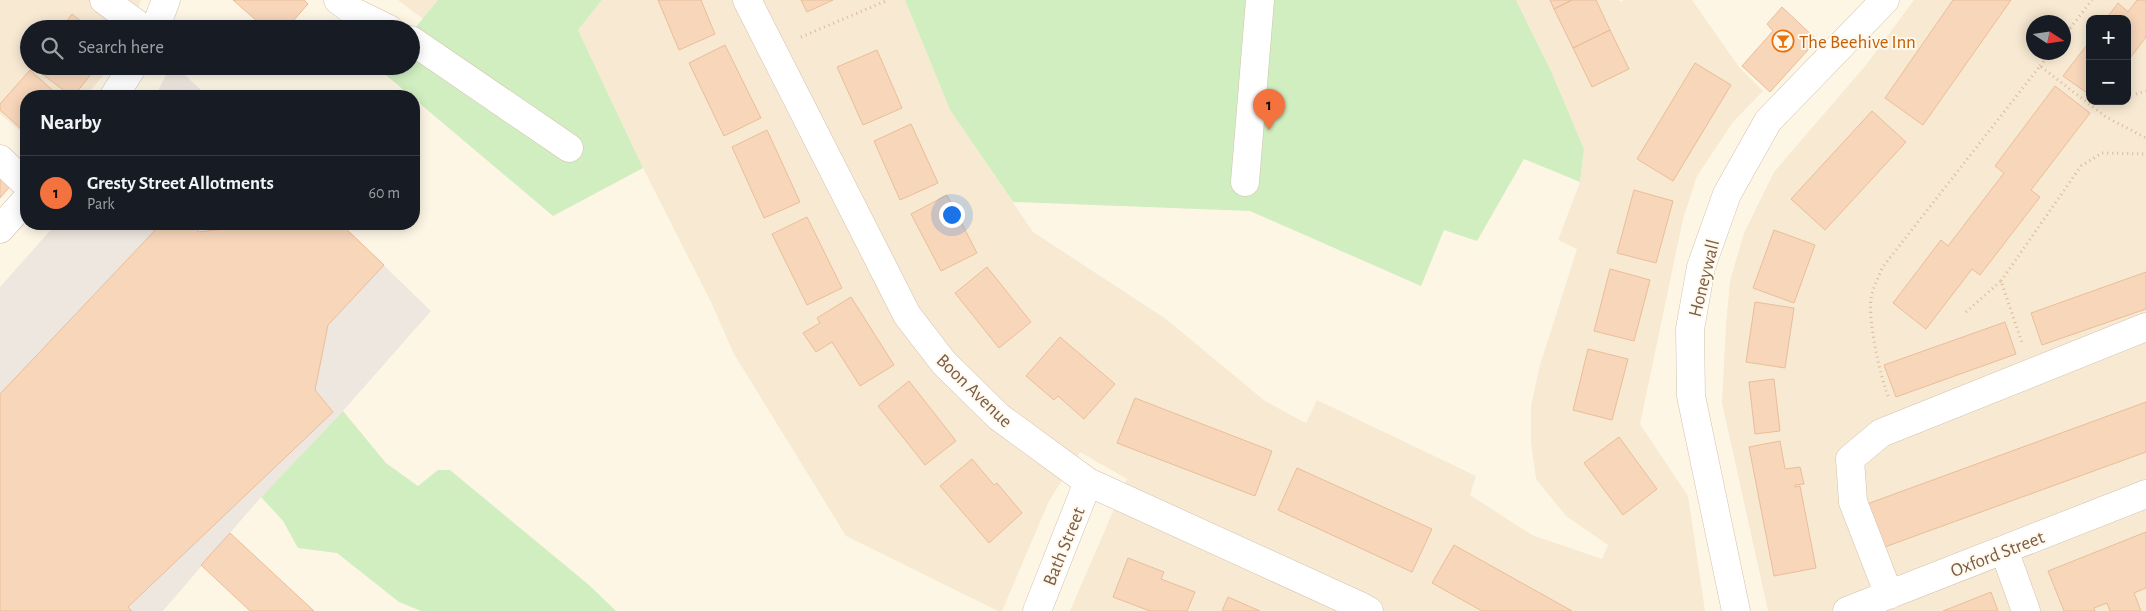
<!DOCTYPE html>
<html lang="en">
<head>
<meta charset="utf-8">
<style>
	:root { --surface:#171b24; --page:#242831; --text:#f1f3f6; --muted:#9ea1a6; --line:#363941; --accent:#f4723e }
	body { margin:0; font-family:"Alegreya Sans",sans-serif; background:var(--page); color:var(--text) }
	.controls { position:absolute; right:15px; top:15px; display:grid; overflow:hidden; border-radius:10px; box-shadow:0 2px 12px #0003 }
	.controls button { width:45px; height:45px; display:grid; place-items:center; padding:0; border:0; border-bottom:1px solid var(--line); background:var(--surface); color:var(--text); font:25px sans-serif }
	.compass { position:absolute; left:2026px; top:15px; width:45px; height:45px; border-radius:50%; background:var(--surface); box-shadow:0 2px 12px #0003; rotate:102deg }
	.you { position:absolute; left:951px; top:214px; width:18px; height:18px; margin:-12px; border:4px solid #fff; border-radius:50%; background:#1a73e8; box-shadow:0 0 0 8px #1a73e833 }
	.badge { display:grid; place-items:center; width:32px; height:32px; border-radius:50%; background:var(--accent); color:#111; font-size:16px; font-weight:700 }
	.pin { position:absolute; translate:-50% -41px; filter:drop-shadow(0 1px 2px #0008) }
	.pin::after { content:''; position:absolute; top:26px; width:18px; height:15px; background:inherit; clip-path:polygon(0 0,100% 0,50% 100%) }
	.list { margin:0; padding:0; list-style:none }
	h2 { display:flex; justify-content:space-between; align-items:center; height:65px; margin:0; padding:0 20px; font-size:21px }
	h2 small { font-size:16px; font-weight:400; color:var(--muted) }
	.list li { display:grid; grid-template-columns:32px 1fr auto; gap:15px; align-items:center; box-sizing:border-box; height:75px; padding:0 20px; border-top:1px solid var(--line) }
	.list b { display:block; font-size:19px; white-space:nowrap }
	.list p { margin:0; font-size:16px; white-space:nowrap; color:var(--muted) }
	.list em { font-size:16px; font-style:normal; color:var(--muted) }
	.icon { flex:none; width:28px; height:28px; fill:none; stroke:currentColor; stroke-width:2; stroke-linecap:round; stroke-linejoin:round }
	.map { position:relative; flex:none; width:2146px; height:611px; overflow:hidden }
	.search { position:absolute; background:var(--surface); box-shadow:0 2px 12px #0003; left:20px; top:20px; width:400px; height:55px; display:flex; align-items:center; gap:12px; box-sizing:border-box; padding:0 18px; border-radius:28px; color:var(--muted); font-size:19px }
	.panel { position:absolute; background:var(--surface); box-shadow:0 2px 12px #0003; left:20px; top:90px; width:400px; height:140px; border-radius:20px }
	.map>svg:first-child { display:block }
	.residential { fill:#f7e9d2; fill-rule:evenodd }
	.industrial { fill:#eee7df }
	.green { fill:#d1eec1 }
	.building { fill:#f7d6ba; stroke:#ebbd98 }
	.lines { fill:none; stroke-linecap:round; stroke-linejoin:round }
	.minor-casing { stroke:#d4c0ac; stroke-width:29 }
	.path { stroke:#dcb99c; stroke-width:3; stroke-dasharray:1 4; stroke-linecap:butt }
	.minor { stroke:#fff; stroke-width:28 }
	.labels { text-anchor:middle; stroke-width:4; stroke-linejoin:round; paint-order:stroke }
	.food-label { font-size:19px; fill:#c56008; stroke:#fff9ed; text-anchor:start }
	.street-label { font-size:19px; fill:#7a5c47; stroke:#fff9ed }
</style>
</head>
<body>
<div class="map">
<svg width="2146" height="611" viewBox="0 0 2146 611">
	<rect width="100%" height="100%" fill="#fef6e5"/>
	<path class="residential" d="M0,0H141L130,29H29V66H111L86,96H26V136L0,114Z
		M398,0H438L423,19Z
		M602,0H905L950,110L1033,232L1166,319L1265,401L1306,423L1317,400L1476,476L1470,495L1532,535L1602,559L1608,545L1566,516L1536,479L1531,443V406L1540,365L1577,249L1558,240L1580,182L1584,149L1551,71L1516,0H1619L1620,2L1624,0H1692L1739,67L1763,91L1733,122L1697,176L1683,219L1640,424L1688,496L1705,611H1070L1127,479L1080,452L1049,501L1002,611H998L846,536L734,354L711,302L643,168L578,30Z
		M1914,0H2146V611H1768L1722,403L1726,325L1730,281L1744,233L1774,172L1866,65ZM2090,19H2127V101H2090ZM2034,22H2064V52H2034Z"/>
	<path class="industrial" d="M171,66H176L207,96H155Z
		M56,224H341L431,311L343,411L261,497L163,611H0V287Z"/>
	<path class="green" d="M438,0H602L578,30L643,168L553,216L380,70L383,66H411V33Z
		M905,0H1516L1551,71L1584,149L1580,182L1524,159L1477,241L1444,230L1421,286L1250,211L1013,202L950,110Z
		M343,411L386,463L418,486L438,470H450L589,585L616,611H421L399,602L337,553L298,548L283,521L261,497Z"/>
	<path class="building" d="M233,0H304L308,4L286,29H266Z
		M658,0H701L715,34L679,50Z
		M801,0H833L807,12Z
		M1550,0H1572L1554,9Z
		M1572,0H1596L1610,30L1573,48L1554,9Z
		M1953,0H2011L1923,125L1885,98Z
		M2137,0H2146V37L2127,62V19H2106L2118,3L2128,12Z
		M1782,7L1817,40L1770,92L1742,66L1773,31L1767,24Z
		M72,14L91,29H61Z
		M1610,30L1629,69L1592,87L1573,48Z
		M2090,41V95L2063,76Z
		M725,45L761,118L724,136L689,63Z
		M877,50L902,108L863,125L837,67Z
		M1695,63L1731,85L1673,181L1637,159Z
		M32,66H97L74,96H71Z
		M30,70L59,96H26V133L0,110V104Z
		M2055,86L2090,113L2031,190L2040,197L1980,275L1972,269L1926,329L1893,303L1941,240L1948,246L2004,173L1995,166Z
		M1872,111L1906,142L1825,230L1791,199Z
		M911,124L938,183L900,200L874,141Z
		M767,130L800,202L764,218L732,147Z
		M0,172L13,183L0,198Z
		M1634,190L1673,201L1656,263L1617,253Z
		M947,195L977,253L941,271L911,214Z
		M807,217L842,288L807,305L772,234Z
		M161,224H191L199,232L265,224H341L384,265L328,325L315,390L333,412L128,607L132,611H0V394Z
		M1774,230L1815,245L1794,303L1753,288Z
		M987,267L1031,322L999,348L955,293Z
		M1610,269L1650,280L1634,341L1594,331Z
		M2146,272V309L2042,345L2031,313Z
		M851,297L894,365L860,386L832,342L816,352L803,333L820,323L817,318Z
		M1755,302L1794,308L1785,368L1746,362Z
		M2005,322L2016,354L1896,397L1884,365Z
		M1060,337L1115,384L1084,419L1058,396L1054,400L1026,376Z
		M1588,349L1628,359L1612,420L1573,410Z
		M1774,379L1780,431L1755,434L1749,382Z
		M909,381L956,441L925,465L878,406Z
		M1135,398L1272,451L1255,496L1117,443Z
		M2146,402V452L1882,548L1867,504Z
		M1619,437L1657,489L1623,515L1584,463Z
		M1780,441L1785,469L1800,467L1804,484L1795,485V487L1800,486L1816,568L1774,576L1749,447Z
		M972,459L994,485L997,483L1022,513L989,543L940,486Z
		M1297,468L1432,529L1412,572L1278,510Z
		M2146,532V588L2134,593L2141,611H2110L2107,603L2094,608L2095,611H2064L2048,571Z
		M230,533L314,611H250L201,565Z
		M1454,545L1572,611H1482L1432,583Z
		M1128,558L1164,572L1161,579L1195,592L1187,611H1150L1113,597Z
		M1991,592L1998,611H1943Z
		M1228,597L1260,611H1222Z"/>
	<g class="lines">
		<g class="minor-casing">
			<path id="minor" d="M104,0L144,29
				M338,0L354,12L389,29
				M747,0L907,315L944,363L999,417L1088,482L1360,606L1369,611
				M155,29L166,0
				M411,40L569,148
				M114,96L133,66
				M0,159L26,184
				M1245,182L1260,0
				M0,229L26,200
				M2004,550L2026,611
				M1889,595L1853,502L1850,459L1881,433L2146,327
				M1037,611L1088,482
				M1736,611L1691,396L1690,329L1701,267L1727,194L1768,121L1885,0
				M1847,611L2146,494"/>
		</g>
		<path class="path" d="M2064,36L2092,0
			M801,37L888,0
			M2040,66L2051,52
			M2136,94L2146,91
			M2001,281L2081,166L2102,153L2146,154
			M1966,312L2001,281L2022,343
			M1888,396C1880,376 1866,314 1872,294C1874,285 1879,277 1882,268L2040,66L2106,117L2146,138"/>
		<use href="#minor" class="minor"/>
	</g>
	<defs>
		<g id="bar-ring" transform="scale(1.125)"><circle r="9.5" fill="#fff9ed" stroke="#e8710a" stroke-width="1.5"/><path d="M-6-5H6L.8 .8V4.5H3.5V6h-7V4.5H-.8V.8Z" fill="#e8710a"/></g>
	</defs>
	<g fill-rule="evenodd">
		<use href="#bar-ring" x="1783" y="41"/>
	</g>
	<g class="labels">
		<g class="food-label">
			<text x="1799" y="48">The Beehive Inn</text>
		</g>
		<g class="street-label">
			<text transform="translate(1703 278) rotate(-76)" y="7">Honeywall</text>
			<text transform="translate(975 390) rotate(44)" y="7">Boon Avenue</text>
			<text transform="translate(1063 546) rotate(-68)" y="7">Bath Street</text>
			<text transform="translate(1997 553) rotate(-21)" y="7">Oxford Street</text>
		</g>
	</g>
</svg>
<div class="controls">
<button>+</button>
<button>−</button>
</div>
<svg class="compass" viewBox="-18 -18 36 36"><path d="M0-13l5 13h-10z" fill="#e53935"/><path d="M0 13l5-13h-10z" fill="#9ea1a6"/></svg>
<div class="you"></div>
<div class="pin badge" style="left:1269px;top:130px">1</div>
<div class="search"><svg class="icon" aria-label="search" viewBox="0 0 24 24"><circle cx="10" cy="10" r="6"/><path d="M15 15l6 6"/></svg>Search here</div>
<section class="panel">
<h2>Nearby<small></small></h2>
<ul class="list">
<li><span class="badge">1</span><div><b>Gresty Street Allotments</b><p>Park</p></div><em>60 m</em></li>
</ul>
</section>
</div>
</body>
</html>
